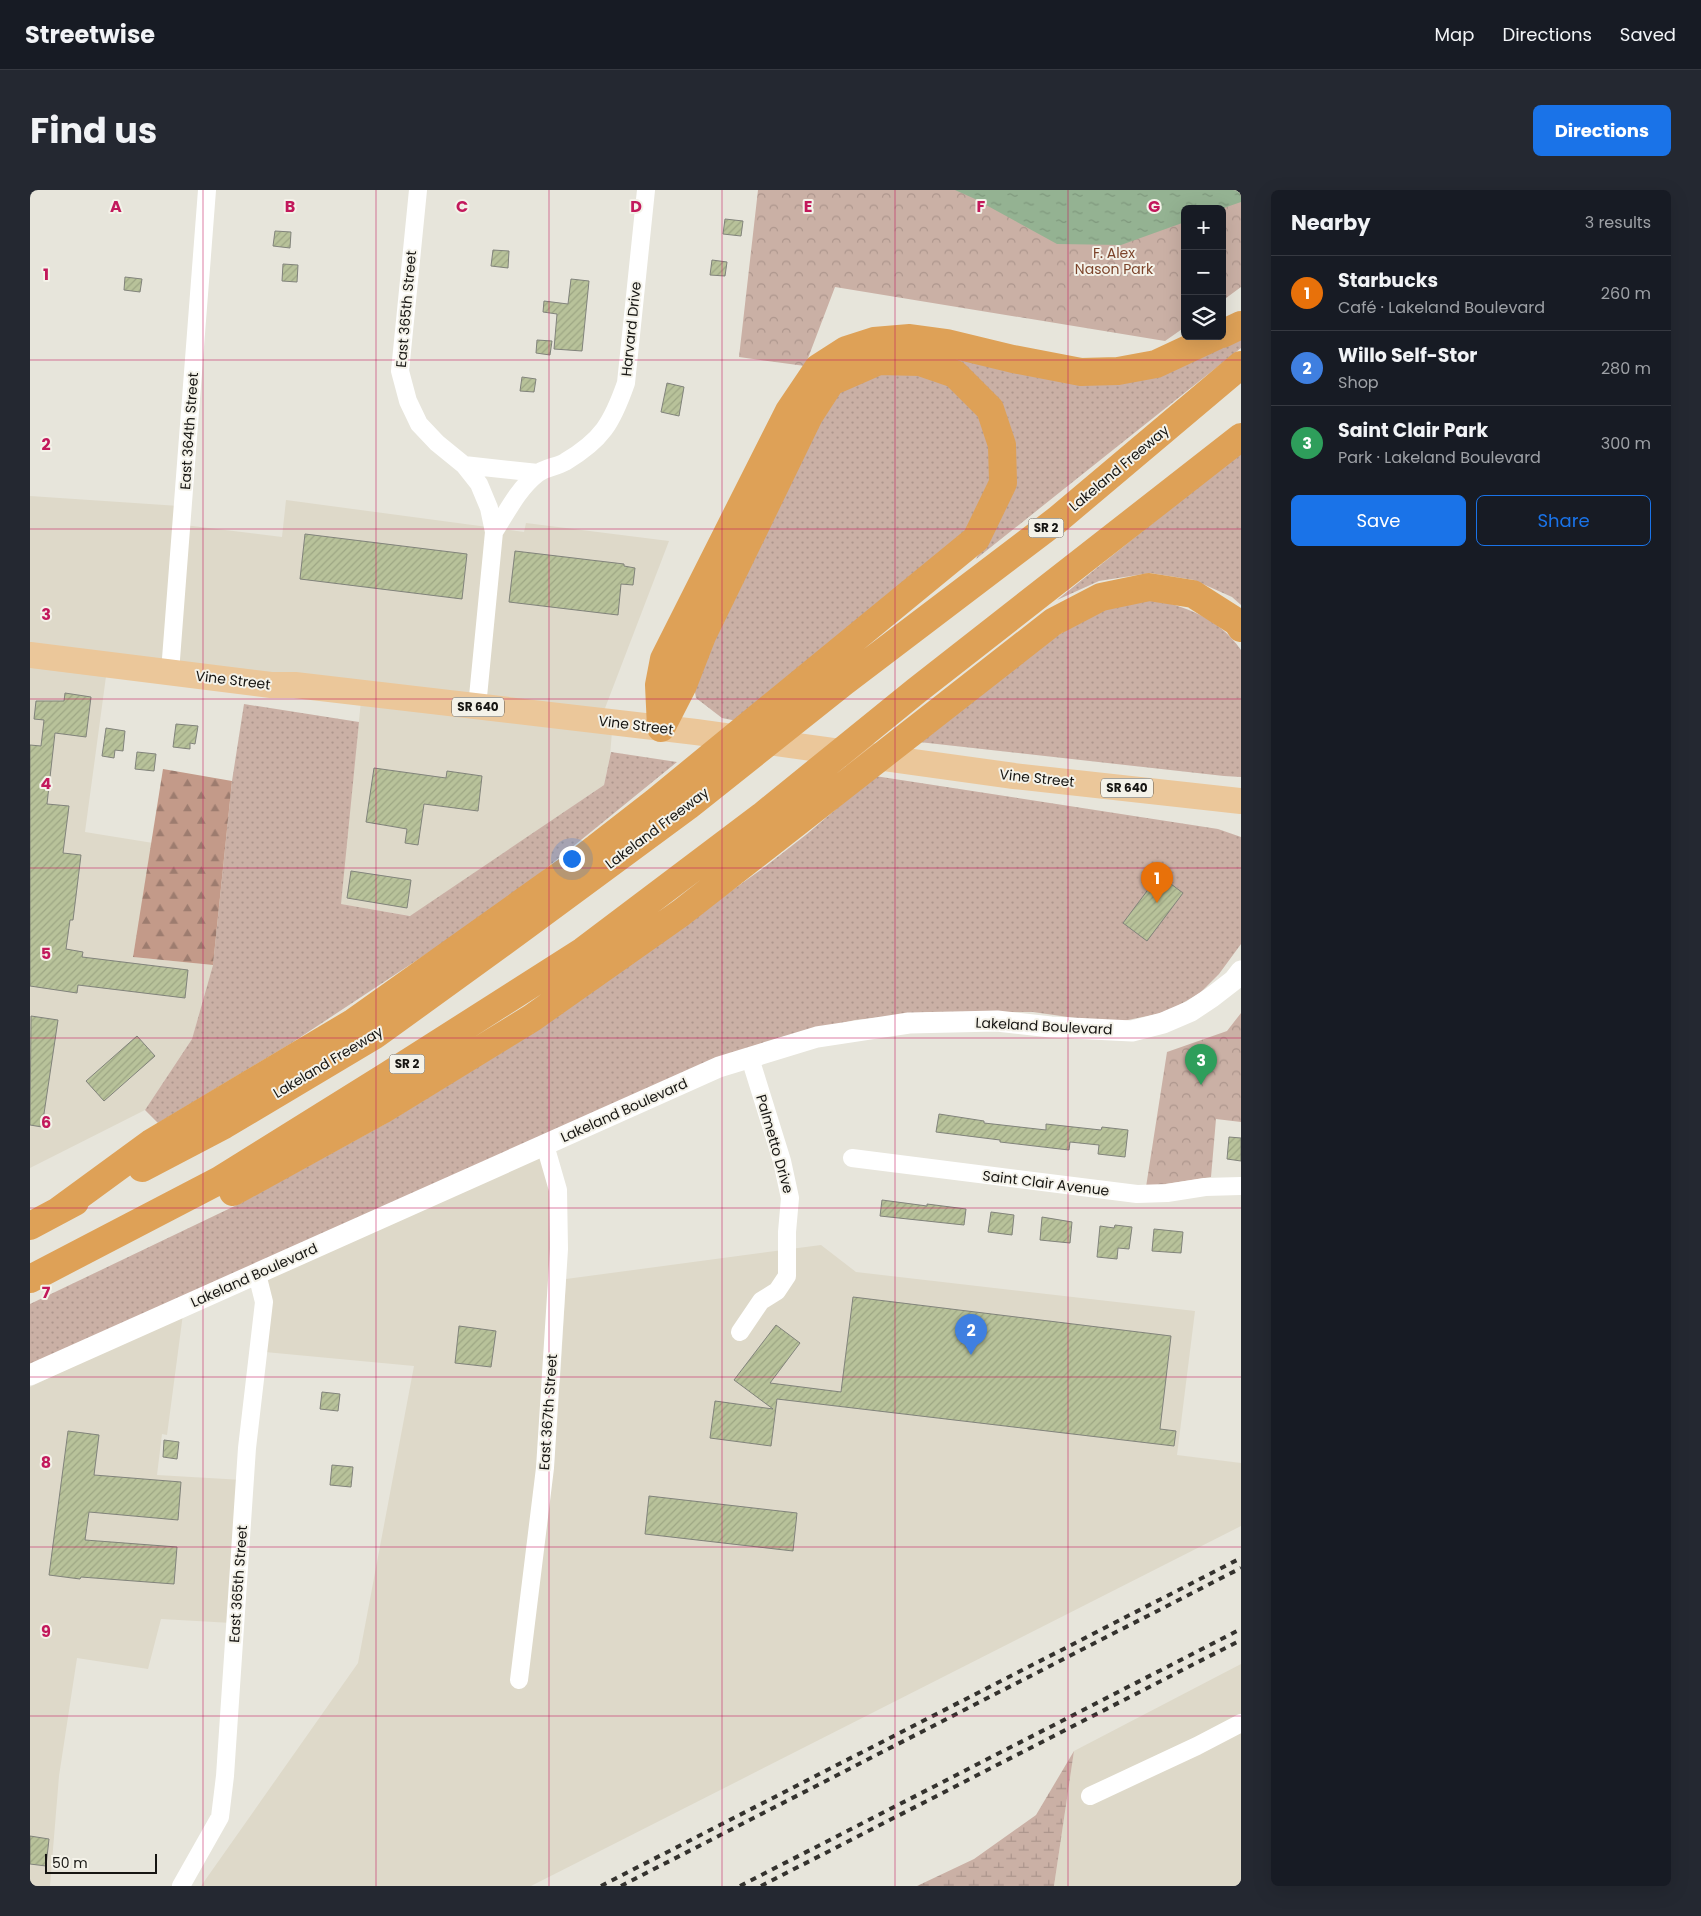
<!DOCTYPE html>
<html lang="en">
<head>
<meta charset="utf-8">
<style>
	:root { --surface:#171b24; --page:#242831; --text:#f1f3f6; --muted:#9ea1a6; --line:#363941; --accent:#1a73e8 }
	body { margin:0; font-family:Poppins,sans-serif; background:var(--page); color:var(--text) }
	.controls { position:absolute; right:15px; top:15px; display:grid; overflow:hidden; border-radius:8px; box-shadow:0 5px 20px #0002 }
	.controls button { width:45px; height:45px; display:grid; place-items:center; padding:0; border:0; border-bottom:1px solid var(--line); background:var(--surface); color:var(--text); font:25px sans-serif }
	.scale { position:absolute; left:15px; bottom:12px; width:112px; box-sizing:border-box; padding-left:5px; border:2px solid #161512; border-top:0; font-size:14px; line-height:18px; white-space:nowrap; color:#161512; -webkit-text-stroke:4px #f4f2e9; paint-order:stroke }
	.you { position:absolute; left:541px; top:668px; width:18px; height:18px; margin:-12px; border:4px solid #fff; border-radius:50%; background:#1a73e8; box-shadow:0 0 0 8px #1a73e833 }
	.badge { display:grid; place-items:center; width:32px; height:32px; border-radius:50%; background:var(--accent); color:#fff; font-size:16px; font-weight:700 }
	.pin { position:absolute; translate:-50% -41px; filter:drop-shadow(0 1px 2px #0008) }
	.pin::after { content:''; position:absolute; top:26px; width:18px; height:15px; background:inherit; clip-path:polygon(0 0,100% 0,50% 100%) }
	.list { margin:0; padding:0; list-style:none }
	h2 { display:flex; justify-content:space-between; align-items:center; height:65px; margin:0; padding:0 20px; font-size:21px }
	h2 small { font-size:16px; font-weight:400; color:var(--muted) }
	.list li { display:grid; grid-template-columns:32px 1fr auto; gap:15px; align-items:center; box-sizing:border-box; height:75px; padding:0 20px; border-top:1px solid var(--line) }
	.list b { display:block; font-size:19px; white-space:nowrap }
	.list p { margin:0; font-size:16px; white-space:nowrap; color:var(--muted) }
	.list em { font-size:16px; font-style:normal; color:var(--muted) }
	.actions { display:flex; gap:10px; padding:15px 20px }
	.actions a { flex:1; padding:11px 0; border:1px solid var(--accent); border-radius:8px; text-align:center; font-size:18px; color:var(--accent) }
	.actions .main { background:var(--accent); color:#fff }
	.icon { flex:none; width:28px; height:28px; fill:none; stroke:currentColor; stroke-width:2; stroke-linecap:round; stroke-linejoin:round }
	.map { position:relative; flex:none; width:1211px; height:1696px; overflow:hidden; border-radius:8px }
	header { display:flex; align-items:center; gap:30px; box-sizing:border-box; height:70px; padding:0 25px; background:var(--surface); border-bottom:1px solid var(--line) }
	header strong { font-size:24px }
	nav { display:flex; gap:28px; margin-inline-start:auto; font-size:18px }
	.intro { display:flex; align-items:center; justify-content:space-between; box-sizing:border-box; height:120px; padding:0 30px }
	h1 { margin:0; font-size:35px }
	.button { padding:12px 22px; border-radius:8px; background:var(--accent); color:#fff; font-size:18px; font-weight:700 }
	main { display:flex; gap:30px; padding:0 30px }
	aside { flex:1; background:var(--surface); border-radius:8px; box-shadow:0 5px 20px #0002 }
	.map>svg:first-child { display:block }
	.built { fill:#ded9c9 }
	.grass { fill:url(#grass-dots) }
	.forest { fill:url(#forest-firs) }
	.wetland { fill:url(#wetland-marsh) }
	.park { fill:url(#park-crowns) }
	.water { fill:url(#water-ripples) }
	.building { fill:url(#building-hatch); stroke:#81837b }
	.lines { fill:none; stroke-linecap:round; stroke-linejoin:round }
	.minor { stroke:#fff; stroke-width:18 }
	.tertiary { stroke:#fff; stroke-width:21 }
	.primary { stroke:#ebc79a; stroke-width:26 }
	.motorway { stroke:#dea157; stroke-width:28 }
	.rail { stroke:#34322e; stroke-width:4; stroke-dasharray:6 6; stroke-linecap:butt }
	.grid { fill:none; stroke:#c2185b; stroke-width:1; stroke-opacity:0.55 }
	.labels { text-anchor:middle; stroke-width:4; stroke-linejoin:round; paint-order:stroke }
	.shield { fill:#f4f2e9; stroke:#595752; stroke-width:1 }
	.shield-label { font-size:12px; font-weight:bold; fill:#161512 }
	.park-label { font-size:14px; fill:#7c442b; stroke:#f4f2e9 }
	.street-label { font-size:14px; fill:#161512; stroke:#f4f2e9 }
	.grid-label { font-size:16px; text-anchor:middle; font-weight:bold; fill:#c2185b; stroke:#f4f2e9; stroke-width:4; stroke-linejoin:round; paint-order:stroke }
</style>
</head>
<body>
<header>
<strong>Streetwise</strong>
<nav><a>Map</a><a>Directions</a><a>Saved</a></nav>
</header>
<div class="intro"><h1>Find us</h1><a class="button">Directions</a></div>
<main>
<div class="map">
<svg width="1211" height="1696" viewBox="0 0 1211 1696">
	<defs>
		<pattern id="grass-dots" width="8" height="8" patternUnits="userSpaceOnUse" patternTransform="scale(1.25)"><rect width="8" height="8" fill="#cab0a5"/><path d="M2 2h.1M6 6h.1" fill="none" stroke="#ad968d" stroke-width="1.8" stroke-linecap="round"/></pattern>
		<pattern id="forest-firs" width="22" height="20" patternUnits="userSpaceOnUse" patternTransform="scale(1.25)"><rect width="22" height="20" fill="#c39a89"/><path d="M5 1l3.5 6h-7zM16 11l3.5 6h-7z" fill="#9d7c6f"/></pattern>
		<pattern id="wetland-marsh" width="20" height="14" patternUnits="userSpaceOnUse" patternTransform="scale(1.25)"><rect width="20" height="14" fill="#cab0a5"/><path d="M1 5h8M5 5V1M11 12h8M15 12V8" fill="none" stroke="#ad968d"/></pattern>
		<pattern id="park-crowns" width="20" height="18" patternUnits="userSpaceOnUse" patternTransform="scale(1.25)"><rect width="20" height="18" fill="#cab0a5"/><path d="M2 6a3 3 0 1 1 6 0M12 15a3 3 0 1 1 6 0" fill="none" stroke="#ad968d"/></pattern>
		<pattern id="water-ripples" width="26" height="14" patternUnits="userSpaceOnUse" patternTransform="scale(1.25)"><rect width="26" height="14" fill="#94b292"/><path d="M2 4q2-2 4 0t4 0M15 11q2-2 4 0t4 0" fill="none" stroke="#7f987d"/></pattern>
		<pattern id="building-hatch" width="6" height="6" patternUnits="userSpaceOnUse" patternTransform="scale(1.25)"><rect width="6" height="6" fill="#b8c29a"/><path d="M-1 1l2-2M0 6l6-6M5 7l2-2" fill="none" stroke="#9da684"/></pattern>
	</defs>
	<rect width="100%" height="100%" fill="#e7e5db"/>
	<path class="built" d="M0,306L149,316L137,477L0,460Z
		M256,310L494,342L496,333L639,351L572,526L144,477L154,335L252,347Z
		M0,470L77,479L55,642L123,653L103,767L183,775L162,849L115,920L0,978Z
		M331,511L582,541L580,566L574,595L381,726L310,714Z
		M512,964L522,1003L514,1187L530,1192L536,1089L791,1055L826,1082L1165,1121L1147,1265L1211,1273V1336L501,1696H171L328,1473L384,1176L235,1162L234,1087Z
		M153,1124L137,1245L132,1244L127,1285L213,1290L202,1433L131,1429L118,1479L47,1468L29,1586L20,1696H0V1197Z
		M1211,1474V1696H1024L1044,1561Z"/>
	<path class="grass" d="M1211,143V158L946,369L971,323L982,281L917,172L921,160L1034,187Z
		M873,177L924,196L954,233L961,258V293L943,336L707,531L692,528L666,508L664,496L666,476L796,213L822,192Z
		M1211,262V415L1202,407L1164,390L1120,383L1069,391L1027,410Z
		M1119,408C1156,417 1188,427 1211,460V587L1194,586L889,552L1019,451L1073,417Z
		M214,514L329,532L311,714L380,726L574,595L581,562L647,572L472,714L260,854L128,933L115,920L162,849L183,775L202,591Z
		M845,586L1188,639L1211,647V754L1189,784L1170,803L1137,822L1093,831L1059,830L1003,822H899L825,830L748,848L0,1175V1114L211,1013L355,934L500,845L736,676L777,644Z"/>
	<path class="forest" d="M133,579L202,591L183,775L103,767Z"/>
	<path class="wetland" d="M1044,1561L1024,1696H887L944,1669L1006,1625Z"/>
	<path class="park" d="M728,0H1211V97L1192,111V19H1155V137L1135,151L805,97L775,176L709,167Z
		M1211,823V932L1186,929L1181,987L1116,997L1137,862L1197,841Z"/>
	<path class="water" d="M925,0H1211V12L1191,19H1155V32L1091,55L1027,54L945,9Z"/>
	<path class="building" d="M695,29L713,31L711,46L693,44Z
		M245,41L261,42L260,58L243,56Z
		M463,60L479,61L478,78L461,76Z
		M682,70L697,72L695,86L680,85Z
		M253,74L268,75L267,92L252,91Z
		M95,87L112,89L110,102L94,100Z
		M541,89L559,91L552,161L524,159L527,124L513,122L514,111L538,114Z
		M507,150L522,151L520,165L506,163Z
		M492,187L506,189L504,202L490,201Z
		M637,193L654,197L649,226L631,222Z
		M275,344L437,364L432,409L270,389Z
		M485,361L594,374V376L605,378L603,395L591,394L588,425L479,412Z
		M35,503L61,507L56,547L25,543L17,614L39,616L33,663L51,665L43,730H40L36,759L53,762L52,767L158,780L155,808L48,795L47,803L0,796V555L11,556L14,530L4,529L6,511H34Z
		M146,534L168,536L165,554L160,553V559L143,557Z
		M76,538L95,541L93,561L85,560L84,568L72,566Z
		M107,562L126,564L124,581L105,579Z
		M344,578L416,588L417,581L452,586L448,621L394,614L388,655L375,653L377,639L336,632Z
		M321,681L381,690L377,718L317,708Z
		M1129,685L1153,703L1117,751L1093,733Z
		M1,826L28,830L12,937L0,935Z
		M107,846L125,866L74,911L56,891Z
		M909,924L954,931V933L1016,940V934L1071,940L1072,937L1098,940L1095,967L1068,964L1069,955L1040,952L1039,960L970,952V950L906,942Z
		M1199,947L1211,948V971L1197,969Z
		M852,1010L897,1016V1014L936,1019L934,1035L850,1026Z
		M961,1022L984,1025L982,1045L958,1042Z
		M1012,1027L1042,1032L1040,1053L1010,1050Z
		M1085,1035L1102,1037L1099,1059L1088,1058L1087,1069L1067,1067L1070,1036L1084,1038Z
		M1124,1039L1153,1042L1151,1063L1122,1061Z
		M823,1107L1141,1146L1130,1239L1146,1241L1144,1256L747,1209L741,1256L680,1248L685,1211L743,1219L704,1190L746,1135L770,1153L740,1193L811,1202Z
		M429,1136L466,1141L461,1177L425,1173Z
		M292,1202L310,1204L308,1221L290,1219Z
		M38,1241L69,1245L64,1285L151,1292L148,1330L59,1322L55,1350L147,1357L144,1394L51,1387L50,1389L19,1385Z
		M134,1250L149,1252L147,1269L133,1267Z
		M302,1275L323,1277L321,1297L300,1295Z
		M619,1306L767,1323L763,1361L615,1344Z
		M0,1646L19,1649L16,1676L0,1674Z"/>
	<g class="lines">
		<path class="minor" d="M388,0L370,181L378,211L389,234L407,253L434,275L449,294L459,318L464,342L447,517
			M434,275L508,283
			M464,342C477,322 488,299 507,284C514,278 526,277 535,272C572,250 582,233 596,193L616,0
			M140,482L177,0
			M822,968L1107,1004L1137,1003L1175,997L1211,996
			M710,1142L731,1111L747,1101L757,1086V1042L760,1008L752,971L720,868
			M489,1490L515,1278L529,1059L528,1000L515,955
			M1060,1606L1167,1556L1211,1533
			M151,1696L190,1627L195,1586L217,1258L234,1112L227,1084"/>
		<path class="tertiary" d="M0,1185L689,877L787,847L879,833L967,831L1021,837L1102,841L1133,833L1161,821L1182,807L1204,790L1211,781"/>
		<path class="primary" d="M0,465L241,495H265L666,542L984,586L1211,611"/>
		<path class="motorway" d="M1192,144L1211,135
			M631,537L629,495L634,469L759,221L788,178L816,160L844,151L880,148L917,153L983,169L1051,182L1088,181L1126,174L1186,146
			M112,978L194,935L345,845L494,737L658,616L815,491L1027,330L1211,175
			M203,1002L352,920L502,828L651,723L1023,432L1071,407L1119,397L1163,404L1207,432L1211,438
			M28,1021L121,953L324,832L535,682L625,612L946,349L973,293L972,255L960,219L925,184L890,172L849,171L801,192L779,226L672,446L653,495L631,538
			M0,1036L45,1012
			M0,1089L190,990L357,886L553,761L732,626L886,501L1211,247"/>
		<path class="rail" d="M571,1696L1211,1368
			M591,1696L1211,1378
			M710,1696L1211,1439
			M731,1696L1211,1450"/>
	</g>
	<path class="grid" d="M173,0V1696M346,0V1696M519,0V1696M692,0V1696M865,0V1696M1038,0V1696M0,170H1211M0,339H1211M0,509H1211M0,678H1211M0,848H1211M0,1018H1211M0,1187H1211M0,1357H1211M0,1526H1211"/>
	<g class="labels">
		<g class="shield">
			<rect x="998.5" y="328.5" width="35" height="19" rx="4"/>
			<rect x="422" y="507.5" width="52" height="19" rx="4"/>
			<rect x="1071" y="588.5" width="52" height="19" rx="4"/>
			<rect x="359.5" y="864.5" width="35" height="19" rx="4"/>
		</g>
		<g class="shield-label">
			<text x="1016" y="342">SR 2</text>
			<text x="448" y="521">SR 640</text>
			<text x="1097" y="602">SR 640</text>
			<text x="377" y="878">SR 2</text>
		</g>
		<g class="park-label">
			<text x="1084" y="68">F. Alex<tspan x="1084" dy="16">Nason Park</tspan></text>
		</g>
		<g class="street-label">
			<text transform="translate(376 119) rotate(-85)" y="5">East 365th Street</text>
			<text transform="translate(601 139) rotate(-84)" y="5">Harvard Drive</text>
			<text transform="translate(159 241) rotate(-86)" y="5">East 364th Street</text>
			<text transform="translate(1089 278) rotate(-40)" y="5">Lakeland Freeway</text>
			<text transform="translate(203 490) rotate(7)" y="5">Vine Street</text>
			<text transform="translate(606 535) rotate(7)" y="5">Vine Street</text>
			<text transform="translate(1007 588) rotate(6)" y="5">Vine Street</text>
			<text transform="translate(627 638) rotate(-37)" y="5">Lakeland Freeway</text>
			<text transform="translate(1014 836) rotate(3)" y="5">Lakeland Boulevard</text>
			<text transform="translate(298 872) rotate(-31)" y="5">Lakeland Freeway</text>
			<text transform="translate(594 920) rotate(-24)" y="5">Lakeland Boulevard</text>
			<text transform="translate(745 954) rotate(74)" y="5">Palmetto Drive</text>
			<text transform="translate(1016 993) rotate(7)" y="5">Saint Clair Avenue</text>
			<text transform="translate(224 1085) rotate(-24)" y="5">Lakeland Boulevard</text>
			<text transform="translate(518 1222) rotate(-86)" y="5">East 367th Street</text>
			<text transform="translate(208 1394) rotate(-86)" y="5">East 365th Street</text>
		</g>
	</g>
	<g class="grid-label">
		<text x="86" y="22">A</text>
		<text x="260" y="22">B</text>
		<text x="432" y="22">C</text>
		<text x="606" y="22">D</text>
		<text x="778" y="22">E</text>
		<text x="951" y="22">F</text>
		<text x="1124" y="22">G</text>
		<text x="16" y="90">1</text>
		<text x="16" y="260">2</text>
		<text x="16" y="430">3</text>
		<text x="16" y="599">4</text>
		<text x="16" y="769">5</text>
		<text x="16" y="938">6</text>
		<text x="16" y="1108">7</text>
		<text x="16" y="1278">8</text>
		<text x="16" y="1447">9</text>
	</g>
</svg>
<div class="controls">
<button>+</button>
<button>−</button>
<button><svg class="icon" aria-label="layers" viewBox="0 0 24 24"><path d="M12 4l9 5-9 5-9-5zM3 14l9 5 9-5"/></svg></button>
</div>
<div class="scale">50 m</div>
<div class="you"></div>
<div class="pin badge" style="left:1127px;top:713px;background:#e8710a">1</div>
<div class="pin badge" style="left:941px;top:1165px;background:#3f7fe0">2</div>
<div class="pin badge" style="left:1171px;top:895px;background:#2e9e5b">3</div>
</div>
<aside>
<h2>Nearby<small>3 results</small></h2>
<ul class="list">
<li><span class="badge" style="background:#e8710a">1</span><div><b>Starbucks</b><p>Café · Lakeland Boulevard</p></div><em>260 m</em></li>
<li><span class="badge" style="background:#3f7fe0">2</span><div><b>Willo Self-Stor</b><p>Shop</p></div><em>280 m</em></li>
<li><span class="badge" style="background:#2e9e5b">3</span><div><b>Saint Clair Park</b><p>Park · Lakeland Boulevard</p></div><em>300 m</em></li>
</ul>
<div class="actions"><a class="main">Save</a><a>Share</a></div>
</aside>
</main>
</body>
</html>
